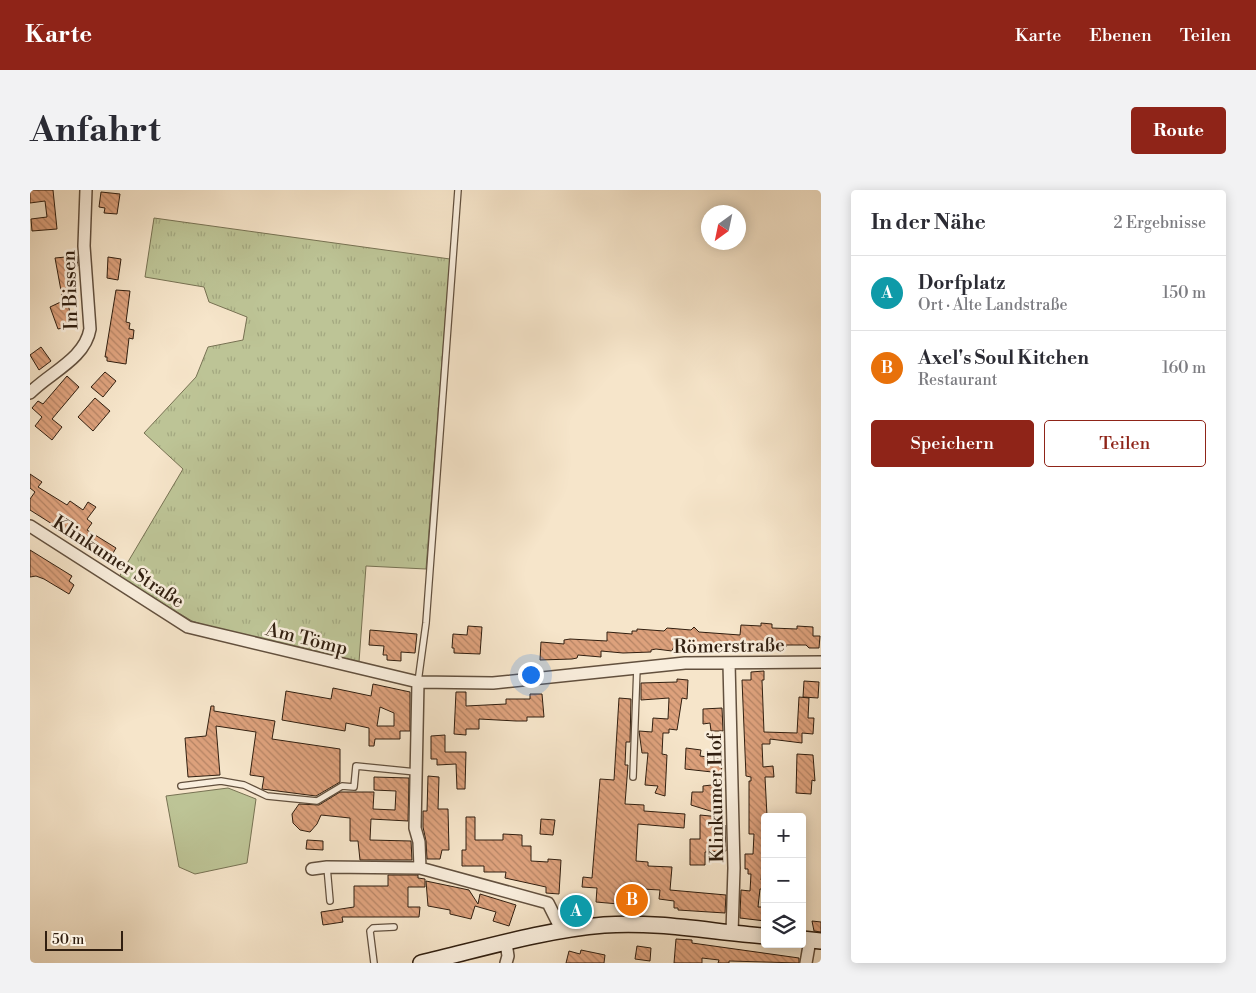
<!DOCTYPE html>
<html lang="de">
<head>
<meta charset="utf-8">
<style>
	:root { --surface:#fff; --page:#f2f2f3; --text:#2b2b33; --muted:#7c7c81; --line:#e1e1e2; --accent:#8f2418 }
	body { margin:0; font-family:"Libre Bodoni",serif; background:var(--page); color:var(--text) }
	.controls { position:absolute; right:15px; bottom:15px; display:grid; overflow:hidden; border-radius:5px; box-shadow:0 2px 12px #0003 }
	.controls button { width:45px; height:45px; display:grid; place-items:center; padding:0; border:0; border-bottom:1px solid var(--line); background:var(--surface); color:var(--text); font:25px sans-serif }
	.compass { position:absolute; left:671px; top:15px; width:45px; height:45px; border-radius:50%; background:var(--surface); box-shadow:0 2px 12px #0003; rotate:213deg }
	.scale { position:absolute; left:15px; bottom:12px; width:78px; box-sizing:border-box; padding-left:5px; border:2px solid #311f10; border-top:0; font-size:14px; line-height:18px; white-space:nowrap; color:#311f10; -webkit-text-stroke:4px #f9eedd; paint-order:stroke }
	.you { position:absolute; left:500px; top:484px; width:18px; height:18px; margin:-12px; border:4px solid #fff; border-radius:50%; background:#1a73e8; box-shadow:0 0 0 8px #1a73e833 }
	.badge { display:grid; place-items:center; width:32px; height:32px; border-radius:50%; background:var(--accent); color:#fff; font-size:16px; font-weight:700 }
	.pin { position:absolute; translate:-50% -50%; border:2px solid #fff; box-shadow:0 1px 5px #0006 }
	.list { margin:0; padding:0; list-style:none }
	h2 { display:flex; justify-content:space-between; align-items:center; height:65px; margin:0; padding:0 20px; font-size:21px }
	h2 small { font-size:16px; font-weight:400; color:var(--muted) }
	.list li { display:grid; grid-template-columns:32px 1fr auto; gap:15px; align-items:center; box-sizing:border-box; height:75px; padding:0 20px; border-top:1px solid var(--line) }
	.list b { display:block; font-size:19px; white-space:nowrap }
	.list p { margin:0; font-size:16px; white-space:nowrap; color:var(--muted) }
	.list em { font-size:16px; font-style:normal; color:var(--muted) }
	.actions { display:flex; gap:10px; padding:15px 20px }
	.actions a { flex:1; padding:11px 0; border:1px solid var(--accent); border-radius:5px; text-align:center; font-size:18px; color:var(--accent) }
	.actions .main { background:var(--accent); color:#fff }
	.icon { flex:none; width:28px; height:28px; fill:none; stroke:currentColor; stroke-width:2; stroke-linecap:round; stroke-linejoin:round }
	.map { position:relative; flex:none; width:791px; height:773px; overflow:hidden; border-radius:5px }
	header { display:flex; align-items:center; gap:30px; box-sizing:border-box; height:70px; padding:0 25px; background:var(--accent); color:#fff }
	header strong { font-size:24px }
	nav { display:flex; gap:28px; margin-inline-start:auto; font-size:18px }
	.intro { display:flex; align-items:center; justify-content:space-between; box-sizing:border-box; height:120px; padding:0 30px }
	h1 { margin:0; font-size:35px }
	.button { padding:12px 22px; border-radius:5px; background:var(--accent); color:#fff; font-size:18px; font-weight:700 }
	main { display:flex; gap:30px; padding:0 30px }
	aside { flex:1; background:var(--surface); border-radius:5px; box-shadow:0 2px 12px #0003 }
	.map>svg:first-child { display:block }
	.grass { fill:url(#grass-tufts); stroke:#777253 }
	.garden { fill:#bdc496; stroke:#777253 }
	.building { fill:url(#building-back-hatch); stroke:#311f10; fill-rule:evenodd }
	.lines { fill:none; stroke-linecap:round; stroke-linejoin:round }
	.lane-casing { stroke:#62503e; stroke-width:8 }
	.street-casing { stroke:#62503e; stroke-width:14 }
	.secondary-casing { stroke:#311f10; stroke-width:18 }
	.lane { stroke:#f9eedd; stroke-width:5.5 }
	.street { stroke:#f9eedd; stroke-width:11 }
	.secondary { stroke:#f9eedd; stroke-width:15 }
	.labels { text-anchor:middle; stroke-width:5; stroke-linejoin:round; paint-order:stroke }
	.street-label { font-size:19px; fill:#311f10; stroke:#f9eedd }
</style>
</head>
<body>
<header>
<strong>Karte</strong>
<nav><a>Karte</a><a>Ebenen</a><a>Teilen</a></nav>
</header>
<div class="intro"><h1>Anfahrt</h1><a class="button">Route</a></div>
<main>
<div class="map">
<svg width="791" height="773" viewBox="0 0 791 773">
	<defs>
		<pattern id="grass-tufts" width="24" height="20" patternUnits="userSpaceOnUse" patternTransform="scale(1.25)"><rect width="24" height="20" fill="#bdc496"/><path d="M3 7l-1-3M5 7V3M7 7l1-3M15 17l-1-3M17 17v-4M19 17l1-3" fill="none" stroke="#a3a880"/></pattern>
		<pattern id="building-back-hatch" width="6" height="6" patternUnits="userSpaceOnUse" patternTransform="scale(1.25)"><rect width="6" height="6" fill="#dda17c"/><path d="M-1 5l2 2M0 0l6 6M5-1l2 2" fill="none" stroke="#b48364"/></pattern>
	</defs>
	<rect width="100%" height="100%" fill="#f6e5ca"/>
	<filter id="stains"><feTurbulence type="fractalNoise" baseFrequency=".004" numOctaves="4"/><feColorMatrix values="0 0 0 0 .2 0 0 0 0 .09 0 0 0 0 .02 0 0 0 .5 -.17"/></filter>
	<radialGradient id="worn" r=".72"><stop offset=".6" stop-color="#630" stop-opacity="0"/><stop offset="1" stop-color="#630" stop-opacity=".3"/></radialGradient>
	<path class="grass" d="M124,28L420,69L396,379L336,376L329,472L199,443L162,431L89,387L153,279L114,243L166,187L178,157L213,150L217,127L179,112L174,97L115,87Z"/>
	<path class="garden" d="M198,598L226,609L217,673L165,684L149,677L136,606Z"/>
	<path class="building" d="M0,0H23L27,39L2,41L1,29L17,27L15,11L0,13Z
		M71,2L90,4L87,24L74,23L75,18L69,17Z
		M47,66L48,76L42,77L45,105L32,106L25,68Z
		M78,67L91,69L88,90L77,88Z
		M86,100L100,101L96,132L100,133L99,139L104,140L103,149L99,148L96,174L77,171V167H75Z
		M37,109L40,123H45L46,135L28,139L20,117Z
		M11,157L21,171L9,180L0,165Z
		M75,182L86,191L73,207L61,197Z
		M37,186L49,197L22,229L32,237L22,250L5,236L12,227L2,218L8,211L13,214Z
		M65,208L80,221L63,241L48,227Z
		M0,284L12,292L8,297L37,315L40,311L53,320L58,312L66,317L57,329L62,333L57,340L86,358L79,370L0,320V309L5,302L0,298Z
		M0,360L42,386L39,391L44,395L39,404L14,389L6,386L0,387Z
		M731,433L742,434V438L767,439V436L783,437V446H790L789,458H779L776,455H756V457L709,455V459L670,455L666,458L644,456L642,461L626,459L621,460V462L593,463L571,461V467L548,465L547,468L542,469L510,470L511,452L534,454V450L540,449L577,451V442L602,444V441H607V439L634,441L637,438L661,440L664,437L669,442L710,445L711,435L731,436Z
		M438,436L452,437L450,464L424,463V458H422L423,444L437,445Z
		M340,440L387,444L385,463L371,462V471L357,470V465H353L354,456L339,455Z
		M734,481V490H732L734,542L767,543L769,507L779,508L778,528H784L783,544L772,543V553L740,549V554H732L733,577L743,576L744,587H735L737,626H733L735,657L731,690H735V699H730L728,717H735V731L710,728V724L711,700L720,701L721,684H718V679H715V664H723L724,644H719V591H721V587L716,586L712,490H721V482Z
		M647,489L658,490L657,509L652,508L647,540L639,539V543H633L632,564L637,565L635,606L625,603L628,596L615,595L618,563H612L609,541L622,542L623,528L638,529L639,508L611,510V493L647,492Z
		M774,491L789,492L788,508L773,507Z
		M343,494L380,502V541H370V549H345L344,556H339V538L316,533L315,541L252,530L256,501L301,509L303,498L341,506ZM350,517L364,523V536H347Z
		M426,502H436V516L476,514V509H500V504H512L514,527H497V531H486L449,529V539H436V545L424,544Z
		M589,508L601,509L600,552H596L595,575H598L595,614L614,615V621L655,624L654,638L608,634L606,671L618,672V676L642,677L640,700L696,705L695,723L648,720V718H644V711L629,709L630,700L612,699L611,716L566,712L567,698L552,697L553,687L562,688L570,589L584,590Z
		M181,516H184V521L245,531L242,549L310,559V592L286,606L232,599L234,587L220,585L226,542L186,536L190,585L158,587L155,548L176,546Z
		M692,518L693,541H681L680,533L673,534V519Z
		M415,545V562H436L435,599H427L426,574L407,575V569H401V546Z
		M656,558L671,560L670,566L693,569L691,583L655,579Z
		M767,564L783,565L785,591L782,590L781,604L766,603Z
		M398,586L409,587L408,619H418L419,660H412L410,669H397L396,651L393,637V621H397Z
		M344,587L379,588L378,631L341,629L340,650L381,651L382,670H330L328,651H320V628L291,625L287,634L280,642L270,640L263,633L262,624L269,614L289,615L310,602H344L343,619L365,620L366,601L344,600Z
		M690,594V624L661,615L662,602H673V596Z
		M670,625L690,627V635H695L696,661L675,662V675H660V649H670Z
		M436,627H445V650H473V644L492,645V656H501V671L518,672V669L531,670L529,704L516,703V697L475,688L476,682H454V676H432V660H436Z
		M511,629L525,630L523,645L510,644Z
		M277,650L293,651V660L276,659Z
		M358,685H388V688L395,689V697H378V717H390L389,727H312L313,732L293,735L291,722L324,717V696H358Z
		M396,691L439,700L448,714L450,704L486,715L479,736L463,731L466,722L445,716L441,729L420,724V720L398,716Z
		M782,731L791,732V742L784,741Z
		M646,749L662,750V753L769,768V773L699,771V773H688L689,770L672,768V773H644Z
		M607,756L621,758L620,771L605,769Z
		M551,760L575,765L574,773H536L539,761L550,764Z"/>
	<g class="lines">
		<g class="lane-casing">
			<path id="lane" d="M388,492L396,433L428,0
				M603,587L607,477
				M151,596L191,591L214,595L237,606L287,611L312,596L324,597L326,576L386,582
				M297,677L300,711
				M344,773L340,741L343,738L364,737"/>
		</g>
		<g class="street-casing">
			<path id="street" d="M0,203C19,183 55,169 60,139L54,56L56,0
				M0,336L158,437L388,492L463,493L655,473L791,472
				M699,473L704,678L702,743
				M388,492L385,638L389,652L390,678L518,713L532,741
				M282,679L297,677L390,678
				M476,773L478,766L476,753
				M776,773L780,750"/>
		</g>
		<g class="secondary-casing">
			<path id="secondary" d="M772,749L791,751
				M391,773C451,759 513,740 574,735C628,731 682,742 735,746"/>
		</g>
		<use href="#lane" class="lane"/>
		<use href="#street" class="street"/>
		<use href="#secondary" class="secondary"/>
	</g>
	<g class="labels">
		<g class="street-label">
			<text transform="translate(39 100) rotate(-92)" y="7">In Bissen</text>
			<text transform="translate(89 371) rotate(33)" y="7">Klinkumer Straße</text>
			<text transform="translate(277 448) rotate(14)" y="7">Am Tömp</text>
			<text transform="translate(699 455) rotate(-1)" y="7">Römerstraße</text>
			<text transform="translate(685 608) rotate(-91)" y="7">Klinkumer Hof</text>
		</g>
	</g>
	<rect width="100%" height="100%" filter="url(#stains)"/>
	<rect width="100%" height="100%" fill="url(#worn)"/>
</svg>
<div class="controls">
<button>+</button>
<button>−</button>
<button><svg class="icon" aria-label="layers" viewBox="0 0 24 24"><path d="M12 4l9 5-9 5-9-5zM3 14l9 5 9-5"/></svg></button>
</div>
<svg class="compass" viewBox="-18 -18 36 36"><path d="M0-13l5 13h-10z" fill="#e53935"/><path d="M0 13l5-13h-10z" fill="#7c7c81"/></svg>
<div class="scale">50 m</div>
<div class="you"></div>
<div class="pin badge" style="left:546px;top:721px;background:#0f9aa8">A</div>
<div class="pin badge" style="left:602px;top:710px;background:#e8710a">B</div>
</div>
<aside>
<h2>In der Nähe<small>2 Ergebnisse</small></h2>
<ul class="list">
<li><span class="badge" style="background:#0f9aa8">A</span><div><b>Dorfplatz</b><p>Ort · Alte Landstraße</p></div><em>150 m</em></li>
<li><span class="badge" style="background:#e8710a">B</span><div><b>Axel's Soul Kitchen</b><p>Restaurant</p></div><em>160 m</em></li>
</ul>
<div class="actions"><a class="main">Speichern</a><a>Teilen</a></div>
</aside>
</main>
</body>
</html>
